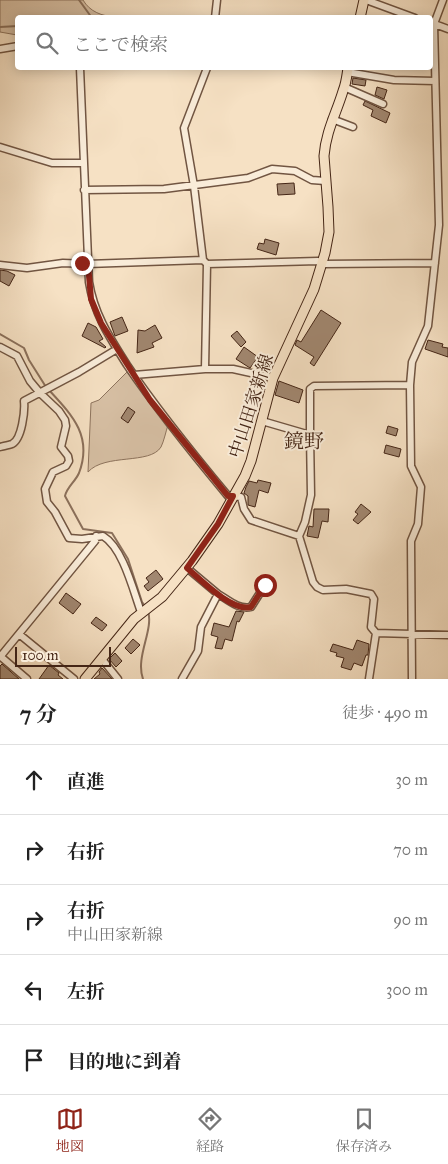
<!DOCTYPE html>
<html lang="ja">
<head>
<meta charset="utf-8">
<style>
	:root { --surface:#fff; --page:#f6f6f6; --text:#222; --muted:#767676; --line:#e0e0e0; --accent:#8f2418 }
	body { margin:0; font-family:"IM FELL Great Primer","Noto Serif JP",serif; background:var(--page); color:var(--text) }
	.scale { position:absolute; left:15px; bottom:12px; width:96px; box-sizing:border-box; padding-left:5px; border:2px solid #452616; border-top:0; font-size:14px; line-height:18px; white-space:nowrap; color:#452616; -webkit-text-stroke:4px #f9ecd9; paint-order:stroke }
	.stop { position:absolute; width:15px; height:15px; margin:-11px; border:4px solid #8f2418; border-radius:50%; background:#fff }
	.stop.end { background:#8f2418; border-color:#fff; box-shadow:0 1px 5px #0008 }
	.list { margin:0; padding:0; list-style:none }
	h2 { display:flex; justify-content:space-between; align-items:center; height:65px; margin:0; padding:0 20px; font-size:21px }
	h2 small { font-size:16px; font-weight:400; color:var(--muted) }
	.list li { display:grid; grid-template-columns:32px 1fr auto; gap:15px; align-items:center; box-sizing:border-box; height:70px; padding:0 20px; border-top:1px solid var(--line) }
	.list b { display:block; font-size:19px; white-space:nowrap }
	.list p { margin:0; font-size:16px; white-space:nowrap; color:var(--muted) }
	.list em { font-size:16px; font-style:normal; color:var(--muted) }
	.icon { flex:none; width:28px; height:28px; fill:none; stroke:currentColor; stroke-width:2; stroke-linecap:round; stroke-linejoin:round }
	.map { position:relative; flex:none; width:448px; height:679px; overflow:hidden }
	.search { position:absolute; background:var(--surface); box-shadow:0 2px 12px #0003; left:15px; right:15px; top:15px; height:55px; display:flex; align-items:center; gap:12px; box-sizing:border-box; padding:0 18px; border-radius:5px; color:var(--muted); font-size:19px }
	.sheet { height:415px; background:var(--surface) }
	nav { display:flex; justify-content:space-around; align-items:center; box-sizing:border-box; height:70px; border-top:1px solid var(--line); background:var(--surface); font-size:14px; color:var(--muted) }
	nav a { display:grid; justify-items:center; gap:2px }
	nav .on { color:var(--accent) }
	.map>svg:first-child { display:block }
	.green { fill:#d8c1a6; stroke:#8e745e }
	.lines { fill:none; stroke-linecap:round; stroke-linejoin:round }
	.stream { stroke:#8b705b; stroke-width:2 }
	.building { fill:#a18770; stroke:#452616 }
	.minor-casing { stroke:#715542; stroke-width:9 }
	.major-casing { stroke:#452616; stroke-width:11 }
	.minor { stroke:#f9ecd9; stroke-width:6 }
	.major { stroke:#f6e1c4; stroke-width:9 }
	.route { stroke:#8f2418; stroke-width:6 }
	.labels { text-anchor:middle; stroke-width:4; stroke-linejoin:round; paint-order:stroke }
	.street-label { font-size:18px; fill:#452616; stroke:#f9ecd9 }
	.quarter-label { font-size:20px; fill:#452616; stroke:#f9ecd9 }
</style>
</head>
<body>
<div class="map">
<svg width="448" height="679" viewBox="0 0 448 679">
	<rect width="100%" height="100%" fill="#f6e1c4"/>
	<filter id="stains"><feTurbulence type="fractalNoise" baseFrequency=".004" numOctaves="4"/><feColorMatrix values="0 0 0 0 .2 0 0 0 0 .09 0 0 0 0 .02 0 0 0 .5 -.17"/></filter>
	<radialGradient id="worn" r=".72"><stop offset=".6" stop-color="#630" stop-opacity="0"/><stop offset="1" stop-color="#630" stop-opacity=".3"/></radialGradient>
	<path class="green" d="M0,0H83C90,12 102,16 115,17L18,18L17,35L0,32Z
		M127,372L168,425C166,431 164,441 161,447C150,465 105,453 88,472L91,403L99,400Z"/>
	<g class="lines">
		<path class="stream" d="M79,0L92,18
			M0,27L18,26
			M0,334L24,348L29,360L46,387
			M49,390C72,415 93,436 79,473C75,482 67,487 65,496L83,529L112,533L128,559L142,602L146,607
			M143,679C135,657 154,630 148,611"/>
	</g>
	<path class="building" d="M353,78L366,80L365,86L352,84Z
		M377,87L387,90L384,99L375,95Z
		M365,101L390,113L386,123L371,116L373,110L363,105Z
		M294,183L295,194L278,195L277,184Z
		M265,239L279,243L276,255L257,249L259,243L264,244Z
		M0,270L7,271L15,275L9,286L0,281Z
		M321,310L341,323L314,366L310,363L314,357L295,345L297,340L301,342Z
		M122,317L128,331L115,336L110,322Z
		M88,323L96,327L103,339L99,341L106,347L105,348L82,336Z
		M155,325L162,338L152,343L154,347L137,353L138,330L145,331Z
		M237,331L246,342L241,347L231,336Z
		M428,340L443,344L442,347L448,348V357L425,349Z
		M244,347L258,357L250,368L236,359Z
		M279,381L303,390L299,403L275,395Z
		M128,407L135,412L128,423L121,418Z
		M388,426L398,429L396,436L386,433Z
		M386,445L401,449L399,457L384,453Z
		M258,480L271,483L268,493L259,490L255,507L248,505V496L244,493L246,487L249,481L257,483Z
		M361,504L371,512L358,524L353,520L358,514L355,512Z
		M314,509H329L328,522L322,521L318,538L307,536L309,526L313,527Z
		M156,570L163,579L148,591L144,586L149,582L146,578Z
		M66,593L81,604L73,614L59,603Z
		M236,611L244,612L239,622L237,621L232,641L225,639L222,649L215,648L218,637L211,635L214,623L229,627Z
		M96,617L107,625L102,631L91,623Z
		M133,639L140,645L131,654L125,648Z
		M357,640L369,644L368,655H366L362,666L354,663L351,670L341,667L344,658L336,656L337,653L330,651L333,644L353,650Z
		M115,653L122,661L116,667L109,659Z
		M2,664L19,679H0V666Z
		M49,665L59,673L58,675L63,679H39Z
		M102,668L112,679H94L100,674L99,672Z"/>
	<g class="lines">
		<g class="minor-casing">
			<path id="minor" d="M366,0L415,18
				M215,18L217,0
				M432,23L448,29
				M0,49L18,46
				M80,68L89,282C94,314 110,338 127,365C158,411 193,454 228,496L241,497L244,509L251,520L299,536L313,582L317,587L323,590L346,589L371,594L374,599L371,627L376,633L448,635
				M347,72L394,80L435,81
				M344,87L383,104
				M332,119L353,127
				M0,147L52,163H83
				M84,190L164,189L248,178L272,169L295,171L312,180L325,181
				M207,264L318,261L323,264L435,263
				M0,265L27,268L63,263L87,264L203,260
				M0,347L17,356L30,381L40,393L59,411L65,420L66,426L61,447L68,456L69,461L66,466L53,472L45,489L47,502L55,512L69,538L82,539L103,536C123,548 133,590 141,612
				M205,369L207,264L203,260L194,186L184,128L207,68
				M134,375L205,369H233L273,378
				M262,421L310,435L311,495L305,522L299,536
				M310,435V389L314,386L410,385
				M0,447C4,446 9,445 12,444C22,439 25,411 24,401L79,372L117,349
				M218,594C228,600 239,610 251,607L265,585
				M19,634L74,679
				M0,656L27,679
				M0,657L95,541L96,536
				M102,659L118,679
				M182,679L198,651L201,627L218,594L187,568
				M369,679L376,633
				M412,679L411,541L418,524L421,487L411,466L410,385L412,362L428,326L439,225L434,24L443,0"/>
		</g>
		<g class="major-casing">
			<path id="major" d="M360,18L364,0
				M85,679L134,619L162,597L192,561L218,524L245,476L251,461L273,378L314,289L325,253L329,232L328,207L324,156C326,131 336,114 343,91C346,84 347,75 348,68"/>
		</g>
		<use href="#minor" class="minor"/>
		<use href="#major" class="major"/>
	</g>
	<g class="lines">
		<path class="route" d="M82,263L88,264L91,299L101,323L150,400L228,496H233L218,524L187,568C201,580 232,612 251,607L265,585"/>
	</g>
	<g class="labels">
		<g class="street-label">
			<text transform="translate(251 406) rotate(-72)" y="6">中山田家新線</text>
		</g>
		<g class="quarter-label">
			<text x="304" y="448">鏡野</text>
		</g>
	</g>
	<rect width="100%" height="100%" filter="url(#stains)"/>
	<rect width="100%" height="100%" fill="url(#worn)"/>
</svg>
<div class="scale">100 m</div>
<div class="stop" style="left:265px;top:585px"></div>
<div class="stop end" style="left:82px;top:263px"></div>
<div class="search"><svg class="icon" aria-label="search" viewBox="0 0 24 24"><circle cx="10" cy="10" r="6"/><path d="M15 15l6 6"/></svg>ここで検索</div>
</div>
<section class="sheet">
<h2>7 分<small>徒歩 · 490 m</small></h2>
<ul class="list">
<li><svg class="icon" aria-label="ahead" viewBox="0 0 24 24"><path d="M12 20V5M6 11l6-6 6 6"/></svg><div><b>直進</b></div><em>30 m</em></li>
<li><svg class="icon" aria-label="right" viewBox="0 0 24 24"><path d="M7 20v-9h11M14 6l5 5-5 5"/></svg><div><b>右折</b></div><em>70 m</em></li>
<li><svg class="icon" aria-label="right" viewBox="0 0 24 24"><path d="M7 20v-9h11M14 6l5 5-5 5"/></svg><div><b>右折</b><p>中山田家新線</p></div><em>90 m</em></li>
<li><svg class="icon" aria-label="left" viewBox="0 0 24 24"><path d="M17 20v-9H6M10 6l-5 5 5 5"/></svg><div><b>左折</b></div><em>300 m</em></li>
<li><svg class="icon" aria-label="arrive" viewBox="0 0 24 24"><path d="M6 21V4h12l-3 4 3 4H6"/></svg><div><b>目的地に到着</b></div></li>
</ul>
</section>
<nav>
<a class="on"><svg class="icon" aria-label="map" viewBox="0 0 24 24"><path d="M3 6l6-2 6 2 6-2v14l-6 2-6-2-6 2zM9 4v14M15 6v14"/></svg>地図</a>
<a><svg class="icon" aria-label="directions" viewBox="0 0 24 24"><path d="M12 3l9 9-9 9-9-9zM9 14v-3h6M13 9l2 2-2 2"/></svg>経路</a>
<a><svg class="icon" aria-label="saved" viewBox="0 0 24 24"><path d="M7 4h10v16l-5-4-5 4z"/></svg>保存済み</a>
</nav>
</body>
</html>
